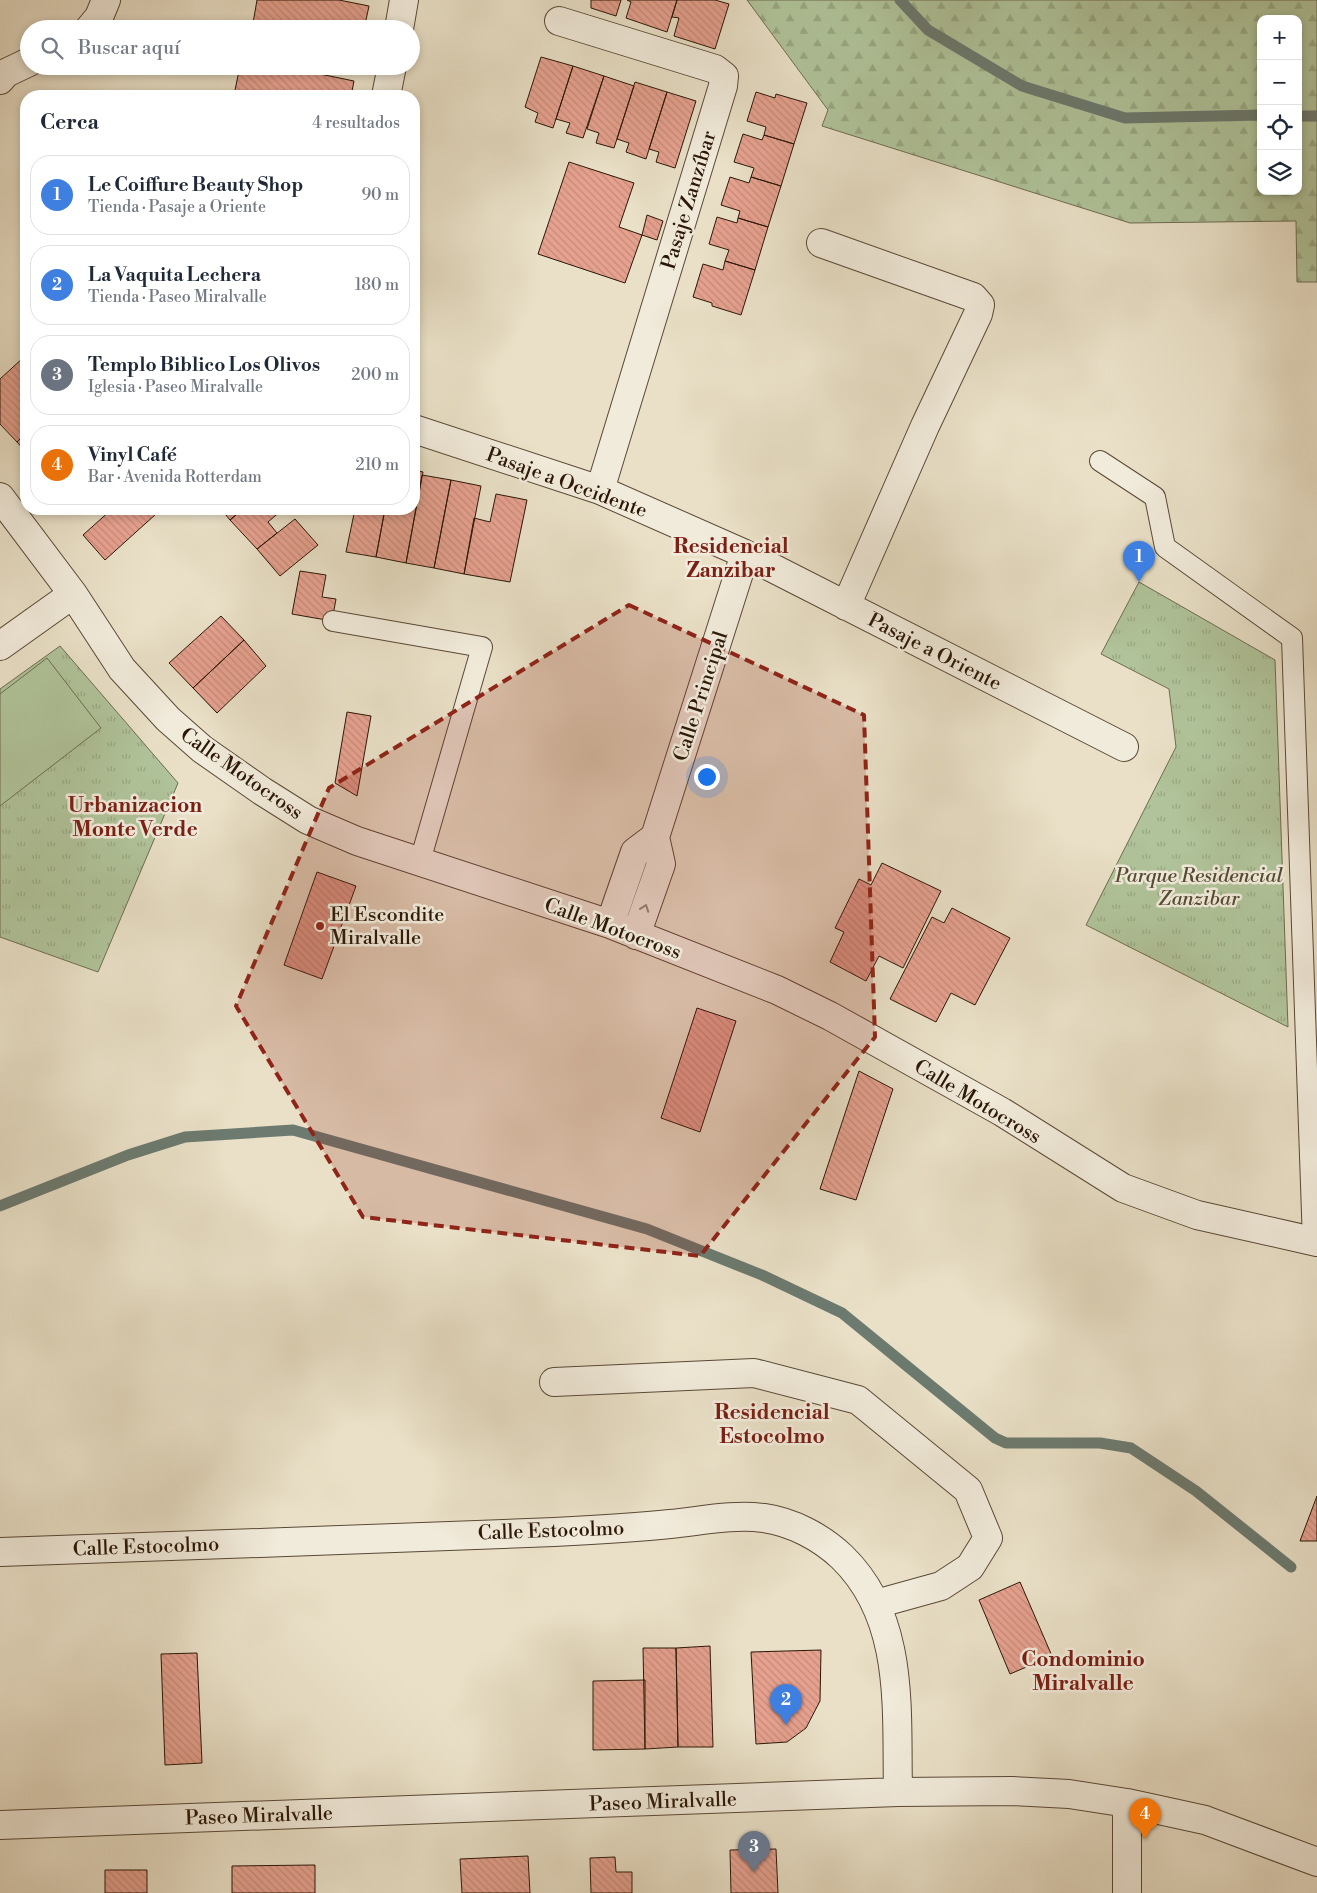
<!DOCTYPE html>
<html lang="es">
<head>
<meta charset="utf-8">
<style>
	:root { --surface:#fff; --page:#f2f2f3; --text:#1f2937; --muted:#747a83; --line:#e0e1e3; --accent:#8f2418 }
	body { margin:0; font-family:"Libre Bodoni",serif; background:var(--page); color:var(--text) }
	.controls { position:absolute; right:15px; top:15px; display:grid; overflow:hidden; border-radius:10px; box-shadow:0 2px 8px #0003 }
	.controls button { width:45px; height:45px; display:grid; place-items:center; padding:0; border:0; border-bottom:1px solid var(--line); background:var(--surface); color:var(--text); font:25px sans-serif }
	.you { position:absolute; left:706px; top:776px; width:18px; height:18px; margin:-12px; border:4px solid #fff; border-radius:50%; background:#1a73e8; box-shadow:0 0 0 8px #1a73e833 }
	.badge { display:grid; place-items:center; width:32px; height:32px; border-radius:50%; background:var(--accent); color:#fff; font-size:16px; font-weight:700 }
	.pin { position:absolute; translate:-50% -41px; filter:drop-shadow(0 1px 2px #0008) }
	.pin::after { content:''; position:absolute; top:26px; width:18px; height:15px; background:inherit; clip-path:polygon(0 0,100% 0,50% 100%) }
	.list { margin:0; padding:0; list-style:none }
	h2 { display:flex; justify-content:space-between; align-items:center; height:65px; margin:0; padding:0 20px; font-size:21px }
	h2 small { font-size:16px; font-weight:400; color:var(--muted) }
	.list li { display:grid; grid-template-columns:32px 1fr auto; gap:15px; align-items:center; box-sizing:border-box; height:80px; margin:0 10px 10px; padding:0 10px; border:1px solid var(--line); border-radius:20px }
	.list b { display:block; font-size:19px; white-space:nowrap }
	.list p { margin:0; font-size:16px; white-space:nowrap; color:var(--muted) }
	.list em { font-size:16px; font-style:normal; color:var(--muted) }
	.icon { flex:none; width:28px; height:28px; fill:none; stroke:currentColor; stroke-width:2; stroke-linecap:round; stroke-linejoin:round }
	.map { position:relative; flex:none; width:1317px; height:1893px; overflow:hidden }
	.search { position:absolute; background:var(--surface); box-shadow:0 2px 8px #0003; left:20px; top:20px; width:400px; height:55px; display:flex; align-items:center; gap:12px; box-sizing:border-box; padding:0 18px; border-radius:28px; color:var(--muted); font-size:19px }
	.panel { position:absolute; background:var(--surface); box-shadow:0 2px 8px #0003; left:20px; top:90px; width:400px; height:425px; border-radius:20px }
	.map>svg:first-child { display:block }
	.forest { fill:url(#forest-firs); stroke:#6e6c50; fill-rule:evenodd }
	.park { fill:url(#park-tufts); stroke:#6e6c50 }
	.pitch { fill:#b0c39a; stroke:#6e6c50 }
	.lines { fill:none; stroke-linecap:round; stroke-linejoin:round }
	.stream { stroke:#6c7a6f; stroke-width:11 }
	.building { fill:url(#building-back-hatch); stroke:#2b1606 }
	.service-casing { stroke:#5a4836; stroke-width:22 }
	.minor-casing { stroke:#5a4836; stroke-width:30 }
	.service { stroke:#f1ebdb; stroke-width:20 }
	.minor { stroke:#f1ebdb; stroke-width:28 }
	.oneway { stroke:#988b7b }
	.marked { fill:#8f2418; fill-opacity:0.2; stroke:#8f2418; stroke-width:4; stroke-dasharray:10 6; stroke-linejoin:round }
	.poi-dot { fill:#8f2418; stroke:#f1ebdb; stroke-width:2 }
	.labels { text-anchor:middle; stroke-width:5; stroke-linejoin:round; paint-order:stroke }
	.street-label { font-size:20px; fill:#2b1606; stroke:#f1ebdb }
	.park-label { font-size:20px; font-style:italic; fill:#534a32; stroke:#f1ebdb }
	.poi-label { font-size:20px; fill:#2b1606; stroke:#f1ebdb; text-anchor:start }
	.neighbourhood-label { font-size:21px; font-weight:bold; fill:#7a1f14; stroke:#f1ebdb }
</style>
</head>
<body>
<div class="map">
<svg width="1317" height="1893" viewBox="0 0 1317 1893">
	<defs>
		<pattern id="forest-firs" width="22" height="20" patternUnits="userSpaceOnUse" patternTransform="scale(1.25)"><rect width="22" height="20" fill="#b0c39a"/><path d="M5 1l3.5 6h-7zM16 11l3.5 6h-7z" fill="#98a783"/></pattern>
		<pattern id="park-tufts" width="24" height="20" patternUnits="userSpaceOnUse" patternTransform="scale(1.25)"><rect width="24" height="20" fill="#b0c39a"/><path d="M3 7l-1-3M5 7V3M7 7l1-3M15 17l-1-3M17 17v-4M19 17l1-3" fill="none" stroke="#98a783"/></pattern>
		<pattern id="building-back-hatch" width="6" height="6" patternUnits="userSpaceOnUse" patternTransform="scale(1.25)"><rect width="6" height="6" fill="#e6a18f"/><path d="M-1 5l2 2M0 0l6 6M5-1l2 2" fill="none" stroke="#c58a7a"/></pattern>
	</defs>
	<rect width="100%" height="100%" fill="#e9e0c7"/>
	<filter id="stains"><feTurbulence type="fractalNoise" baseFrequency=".004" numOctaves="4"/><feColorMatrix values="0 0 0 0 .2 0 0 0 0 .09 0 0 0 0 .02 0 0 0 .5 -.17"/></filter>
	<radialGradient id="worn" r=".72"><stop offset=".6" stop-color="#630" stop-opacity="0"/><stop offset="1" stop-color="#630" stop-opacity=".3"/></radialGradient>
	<path class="forest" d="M747,0H1317V282H1297L1296,221L1130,223L822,126L828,110ZM1261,19H1298V191H1261Z"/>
	<path class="park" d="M1139,582L1275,660L1288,1027L1086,925L1176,747L1169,689L1101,654Z
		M60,646L178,783L98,972L0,937V689Z"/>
	<path class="pitch" d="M47,658L101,728L0,806V694Z"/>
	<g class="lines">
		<path class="stream" d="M900,0L928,30L1022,86L1125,118L1261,115
			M1298,116H1317
			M0,1206L128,1155L185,1137L293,1130L647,1229L762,1275L842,1313L995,1438L1006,1443H1100L1131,1448L1196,1491L1291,1567"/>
	</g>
	<path class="building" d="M257,0H339L369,6L364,29H252Z
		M591,0H621L616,16L591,8Z
		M627,0H677L667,32L626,18L631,2Z
		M677,0H715L729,4L715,49L674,36L679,18L672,17Z
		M541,57L573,66L553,128L535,122L538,113L525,107Z
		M240,66H321L320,74L354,81L351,96H238L234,95Z
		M573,66L604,76L583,138L566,133L570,123L556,119Z
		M604,76L634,86L614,148L596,143L599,133L587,129Z
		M635,82L667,92L646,159L626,152L629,143L617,139Z
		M667,92L696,101L675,168L656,162L659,152L649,149Z
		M756,92L775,98L776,94L807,103L794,144L764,135L766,127L747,121Z
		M743,134L762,140L764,135L794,144L781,186L751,177L754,168L734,162Z
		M569,162L634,183L619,227L642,235L625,283L538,254Z
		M730,177L749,183L751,177L781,186L768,227L738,218L740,211L721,205Z
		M647,215L663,221L657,240L642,235Z
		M717,217L737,223L738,218L768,227L755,270L725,261L729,250L709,244Z
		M725,261L755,270L741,315L712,306V303L693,297L703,264L723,270Z
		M24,357L26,360V433L17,442L0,424V379Z
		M26,433V452L17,442Z
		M414,470L423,472L406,563L376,557L385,509H414Z
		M422,475L451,480L434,568L406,563Z
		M451,480L481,486L464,574L434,568Z
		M496,494L527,500L510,582L464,574L474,518L490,522Z
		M112,509H151L156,514L105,560L83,535Z
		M221,509H243L230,520Z
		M243,509H283L268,522L277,533L257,549L230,520Z
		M355,509H385L376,557L346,552Z
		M295,519L318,545L280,576L257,549Z
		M300,571L326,575L322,597L336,599L332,621L292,614Z
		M221,616L244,640L193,688L169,663Z
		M244,640L266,666L217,713L193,688Z
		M347,712L371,716L357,796L335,783Z
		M882,863L941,891L903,968L879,956L866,981L830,962L844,932L835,928L859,879L871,885Z
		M317,872L356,886L322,979L284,965Z
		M952,908L1010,938L975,1005L951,993L936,1022L890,999L932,917L944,923Z
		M697,1008L736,1021L700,1132L661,1118Z
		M859,1071L893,1089L856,1200L820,1189Z
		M1317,1496V1541H1300Z
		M1020,1582L1052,1656L1010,1674L979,1600Z
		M710,1646L713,1747H678L676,1648Z
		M643,1648H676L678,1747L645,1749Z
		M821,1650L820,1701L806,1728L787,1742L756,1744L751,1652Z
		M197,1653L202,1763L165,1765L161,1654Z
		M645,1680V1749L593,1750V1681Z
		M776,1849L778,1893H731L730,1850Z
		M528,1856L530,1893H462L460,1859Z
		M615,1857L616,1872H632V1893H591L590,1858Z
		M315,1865V1893H232V1866Z
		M105,1870H147V1893H105Z"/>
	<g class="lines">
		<g class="service-casing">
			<path id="service" d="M1100,461L1155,497L1165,547L1292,638L1313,1242
				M333,621L482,647L420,861"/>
		</g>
		<g class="minor-casing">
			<path id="minor" d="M559,21L715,69L724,76L723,86L600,490
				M89,29L99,17L106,0
				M399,29L404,0
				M0,80L6,73L29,62
				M386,96L392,66
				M821,243L973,297L980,305L978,314L925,426L846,606
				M414,429L600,490L745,554L1124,747
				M0,497L73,594L122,669L168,719L202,749L262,791L308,820L357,841L610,924L777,990L830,1016L1002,1112L1123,1188L1197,1215L1317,1242
				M0,646L73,594
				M610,924L635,852L655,837
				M636,935L661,864L655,837L745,554
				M554,1382L754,1373L858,1400L968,1490L988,1538L970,1567L941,1586L876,1604
				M0,1552C185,1545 369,1540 554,1532C593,1530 632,1528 670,1524C701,1521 733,1514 764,1518C792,1522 821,1537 842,1557C906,1619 896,1711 898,1792
				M1127,1803V1893
				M0,1825L898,1792L1012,1791L1069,1794L1127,1803L1205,1820L1317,1862"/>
		</g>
		<use href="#service" class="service"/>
		<use href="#minor" class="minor"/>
	</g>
	<defs><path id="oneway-chevron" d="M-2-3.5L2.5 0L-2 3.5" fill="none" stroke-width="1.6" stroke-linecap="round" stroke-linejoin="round" transform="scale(1.25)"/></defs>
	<use class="oneway" href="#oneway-chevron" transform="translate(645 908) rotate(-70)"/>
	<path class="marked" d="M629,605L864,715L875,1037L700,1256L363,1217L236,1006L329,788Z"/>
	<circle class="poi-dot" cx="320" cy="926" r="5"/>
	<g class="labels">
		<g class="street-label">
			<text transform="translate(688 200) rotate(-73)" y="7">Pasaje Zanzíbar</text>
			<text transform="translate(567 482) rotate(20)" y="7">Pasaje a Occidente</text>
			<text transform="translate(935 651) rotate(27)" y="7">Pasaje a Oriente</text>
			<text transform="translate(700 696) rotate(-72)" y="7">Calle Principal</text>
			<text transform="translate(242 773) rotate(35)" y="7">Calle Motocross</text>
			<text transform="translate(613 928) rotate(20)" y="7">Calle Motocross</text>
			<text transform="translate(978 1101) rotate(31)" y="7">Calle Motocross</text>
			<text transform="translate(551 1530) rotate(-2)" y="7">Calle Estocolmo</text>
			<text transform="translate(146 1546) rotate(-2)" y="7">Calle Estocolmo</text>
			<text transform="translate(663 1801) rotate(-2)" y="7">Paseo Miralvalle</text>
			<text transform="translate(259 1815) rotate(-2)" y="7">Paseo Miralvalle</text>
		</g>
		<g class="park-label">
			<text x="1199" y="882">Parque Residencial<tspan x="1199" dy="23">Zanzibar</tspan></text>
		</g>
		<g class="poi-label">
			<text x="330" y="921">El Escondite<tspan x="330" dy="23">Miralvalle</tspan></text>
		</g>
		<g class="neighbourhood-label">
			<text x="731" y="553">Residencial<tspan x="731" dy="24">Zanzibar</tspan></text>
			<text x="135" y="812">Urbanizacion<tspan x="135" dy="24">Monte Verde</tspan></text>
			<text x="772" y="1419">Residencial<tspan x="772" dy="24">Estocolmo</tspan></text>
			<text x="1083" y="1666">Condominio<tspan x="1083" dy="24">Miralvalle</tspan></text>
		</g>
	</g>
	<rect width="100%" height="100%" filter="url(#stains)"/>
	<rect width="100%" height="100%" fill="url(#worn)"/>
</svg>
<div class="controls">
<button>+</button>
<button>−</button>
<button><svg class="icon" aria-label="locate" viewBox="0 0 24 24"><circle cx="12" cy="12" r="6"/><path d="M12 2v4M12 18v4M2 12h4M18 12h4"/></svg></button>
<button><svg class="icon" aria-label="layers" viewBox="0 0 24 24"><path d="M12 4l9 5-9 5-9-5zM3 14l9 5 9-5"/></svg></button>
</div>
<div class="you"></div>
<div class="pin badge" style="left:1139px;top:582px;background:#3f7fe0">1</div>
<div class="pin badge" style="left:786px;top:1725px;background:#3f7fe0">2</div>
<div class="pin badge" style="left:754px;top:1872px;background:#6b7280">3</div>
<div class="pin badge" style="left:1145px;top:1839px;background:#e8710a">4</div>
<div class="search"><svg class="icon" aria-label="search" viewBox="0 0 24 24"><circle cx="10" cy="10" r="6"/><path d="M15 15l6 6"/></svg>Buscar aquí</div>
<section class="panel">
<h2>Cerca<small>4 resultados</small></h2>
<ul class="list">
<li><span class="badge" style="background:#3f7fe0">1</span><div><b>Le Coiffure Beauty Shop</b><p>Tienda · Pasaje a Oriente</p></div><em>90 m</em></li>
<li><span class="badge" style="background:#3f7fe0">2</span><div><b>La Vaquita Lechera</b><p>Tienda · Paseo Miralvalle</p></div><em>180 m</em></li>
<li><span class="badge" style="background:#6b7280">3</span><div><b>Templo Biblico Los Olivos</b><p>Iglesia · Paseo Miralvalle</p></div><em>200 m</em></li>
<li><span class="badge" style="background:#e8710a">4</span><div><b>Vinyl Café</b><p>Bar · Avenida Rotterdam</p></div><em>210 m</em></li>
</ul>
</section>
</div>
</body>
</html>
